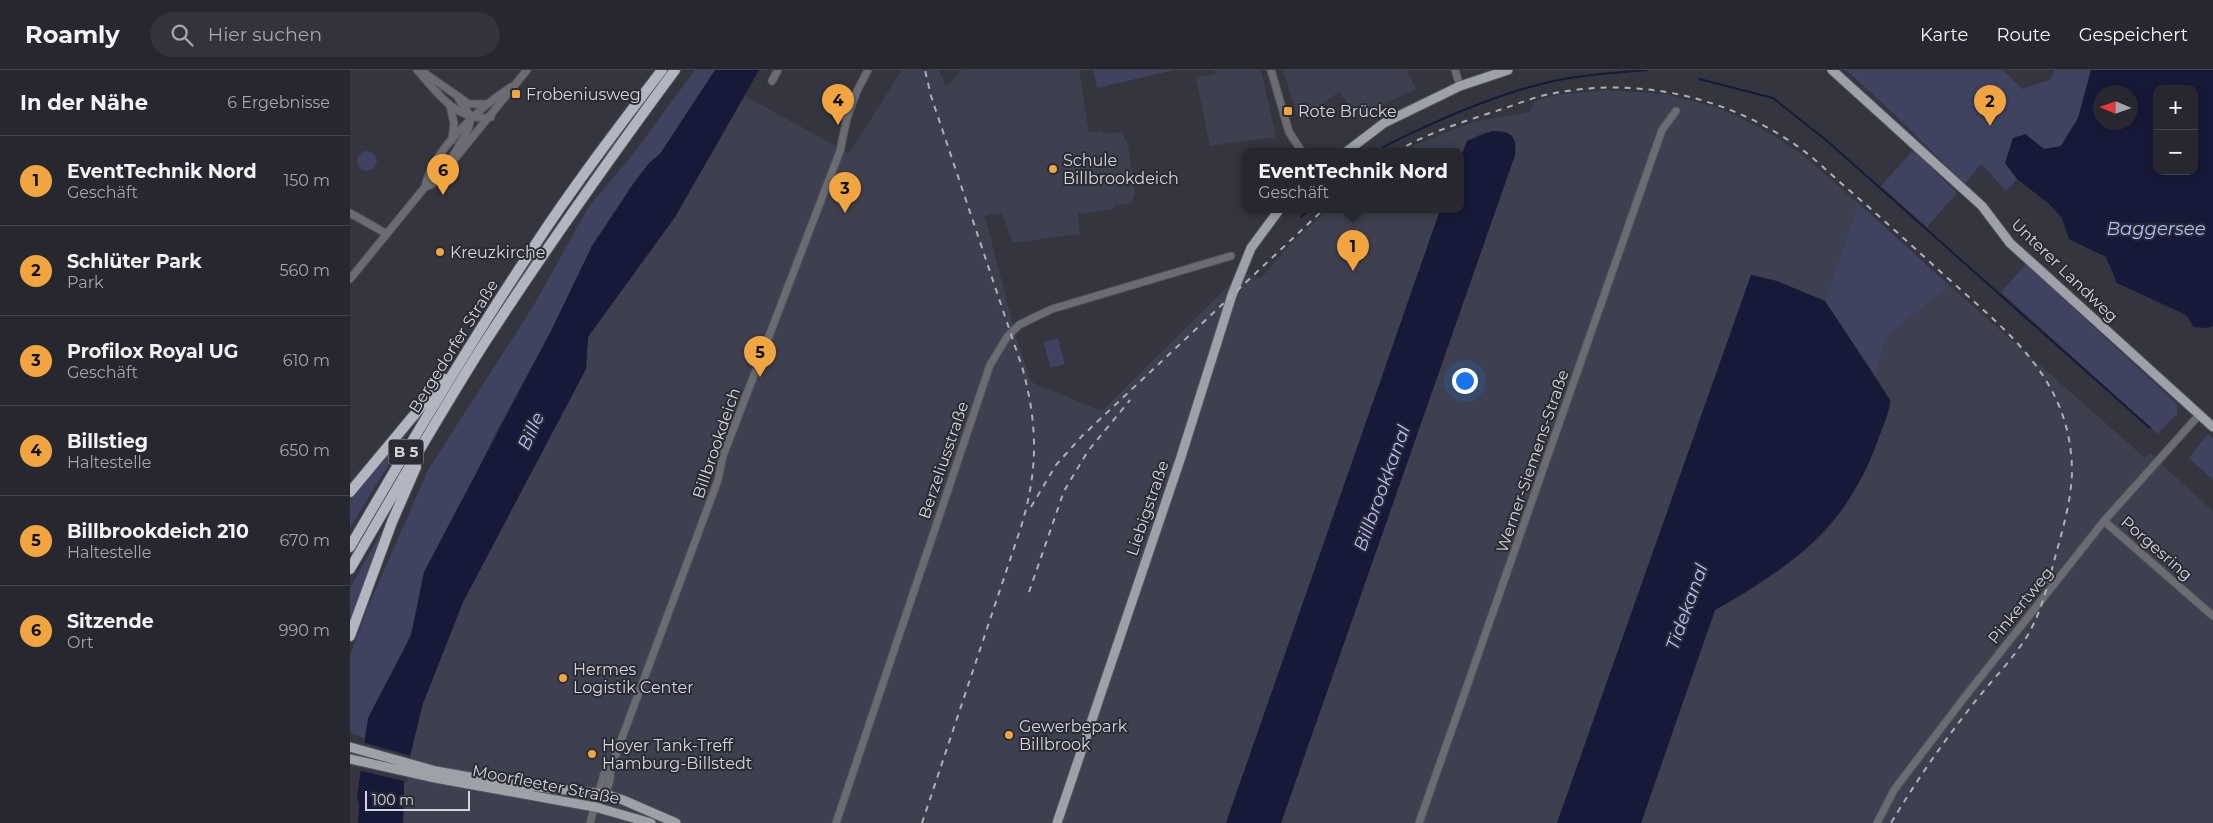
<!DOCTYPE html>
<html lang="de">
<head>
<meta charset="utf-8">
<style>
	:root { --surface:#27282f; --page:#33343b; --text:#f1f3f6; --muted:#a4a6aa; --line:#43444b; --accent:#f1a540 }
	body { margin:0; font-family:Montserrat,sans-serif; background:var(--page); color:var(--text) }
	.controls { position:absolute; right:15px; top:15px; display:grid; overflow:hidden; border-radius:10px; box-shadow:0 2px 12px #0003 }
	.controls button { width:45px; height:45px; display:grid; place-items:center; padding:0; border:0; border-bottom:1px solid var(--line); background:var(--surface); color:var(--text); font:25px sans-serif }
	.compass { position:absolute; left:1743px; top:15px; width:45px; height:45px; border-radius:50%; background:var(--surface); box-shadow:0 2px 12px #0003; rotate:272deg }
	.scale { position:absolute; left:15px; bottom:12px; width:105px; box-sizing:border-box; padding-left:5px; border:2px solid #d4d5db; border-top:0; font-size:14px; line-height:18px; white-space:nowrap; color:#d4d5db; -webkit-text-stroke:4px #2a2b35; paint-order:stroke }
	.you { position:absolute; left:1114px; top:310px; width:18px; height:18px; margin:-12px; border:4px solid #fff; border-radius:50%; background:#1a73e8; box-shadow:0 0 0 8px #1a73e833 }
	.badge { display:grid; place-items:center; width:32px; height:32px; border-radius:50%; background:var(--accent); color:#111; font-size:16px; font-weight:700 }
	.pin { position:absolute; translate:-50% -41px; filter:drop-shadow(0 1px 2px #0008) }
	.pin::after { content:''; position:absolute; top:26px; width:18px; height:15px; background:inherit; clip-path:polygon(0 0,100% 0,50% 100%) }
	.popup { position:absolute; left:892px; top:78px; width:222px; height:65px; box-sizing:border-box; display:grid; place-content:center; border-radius:10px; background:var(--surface); filter:drop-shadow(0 1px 4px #0005); font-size:16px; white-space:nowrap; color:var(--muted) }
	.popup b { font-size:19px; color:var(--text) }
	.popup::after { content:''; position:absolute; left:50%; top:100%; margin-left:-10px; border:10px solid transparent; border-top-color:var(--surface) }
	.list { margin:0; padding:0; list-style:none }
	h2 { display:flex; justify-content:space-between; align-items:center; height:65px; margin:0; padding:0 20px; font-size:21px }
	h2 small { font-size:16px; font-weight:400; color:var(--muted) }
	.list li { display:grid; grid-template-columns:32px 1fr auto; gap:15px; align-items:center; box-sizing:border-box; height:90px; padding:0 20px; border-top:1px solid var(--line) }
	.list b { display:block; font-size:19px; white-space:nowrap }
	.list p { margin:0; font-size:16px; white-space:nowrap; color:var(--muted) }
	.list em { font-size:16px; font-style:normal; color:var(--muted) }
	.icon { flex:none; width:28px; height:28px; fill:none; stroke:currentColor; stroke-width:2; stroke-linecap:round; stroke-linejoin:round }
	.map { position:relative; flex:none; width:1863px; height:753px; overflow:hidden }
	header { display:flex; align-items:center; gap:30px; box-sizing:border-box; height:70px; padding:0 25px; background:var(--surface); border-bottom:1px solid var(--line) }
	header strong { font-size:24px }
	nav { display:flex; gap:28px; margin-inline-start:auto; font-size:18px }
	.search { width:350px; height:45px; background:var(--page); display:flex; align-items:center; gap:12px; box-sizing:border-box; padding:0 18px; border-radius:28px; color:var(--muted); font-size:19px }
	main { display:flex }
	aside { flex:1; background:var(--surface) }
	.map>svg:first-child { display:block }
	.built { fill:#3e404f }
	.green { fill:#3f4360 }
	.water { fill:#171939; fill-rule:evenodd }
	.pier { fill:#34353f }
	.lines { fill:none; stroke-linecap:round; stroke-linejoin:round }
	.stream { stroke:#171939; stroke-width:2 }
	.minor-casing { stroke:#51525b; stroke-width:9 }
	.major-casing { stroke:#51525b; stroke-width:11 }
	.highway-casing { stroke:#51525b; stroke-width:12 }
	.minor { stroke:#6b6c71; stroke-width:7 }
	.major { stroke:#9fa1aa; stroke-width:9 }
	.highway { stroke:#b3b5c1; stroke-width:10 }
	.rail { stroke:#aeafb6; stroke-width:2; stroke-dasharray:6 6; stroke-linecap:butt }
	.poi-dot { fill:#f1a540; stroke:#2a2b35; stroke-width:2 }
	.labels { text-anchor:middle; stroke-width:4; stroke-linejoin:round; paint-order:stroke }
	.shield { fill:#2a2b35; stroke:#a1a2a9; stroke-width:1 }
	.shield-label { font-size:15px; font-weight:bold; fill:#d4d5db }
	.poi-label { font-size:16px; fill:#d4d5db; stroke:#2a2b35; text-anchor:start }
	.street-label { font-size:16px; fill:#d4d5db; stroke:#2a2b35 }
	.water-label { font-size:18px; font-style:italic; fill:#b3bcfc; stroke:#2a2b35 }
</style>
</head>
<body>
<header>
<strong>Roamly</strong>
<div class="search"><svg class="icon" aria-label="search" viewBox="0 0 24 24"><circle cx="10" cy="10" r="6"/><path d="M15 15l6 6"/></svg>Hier suchen</div>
<nav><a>Karte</a><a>Route</a><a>Gespeichert</a></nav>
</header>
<main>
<aside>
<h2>In der Nähe<small>6 Ergebnisse</small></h2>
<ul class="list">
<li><span class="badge">1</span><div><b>EventTechnik Nord</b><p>Geschäft</p></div><em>150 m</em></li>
<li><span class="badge">2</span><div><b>Schlüter Park</b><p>Park</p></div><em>560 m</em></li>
<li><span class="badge">3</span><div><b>Profilox Royal UG</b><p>Geschäft</p></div><em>610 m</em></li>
<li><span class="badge">4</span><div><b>Billstieg</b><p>Haltestelle</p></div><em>650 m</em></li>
<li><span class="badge">5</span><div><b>Billbrookdeich 210</b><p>Haltestelle</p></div><em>670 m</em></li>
<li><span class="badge">6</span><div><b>Sitzende</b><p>Ort</p></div><em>990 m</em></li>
</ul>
</aside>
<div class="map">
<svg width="1863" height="753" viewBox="0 0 1863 753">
	<rect width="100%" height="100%" fill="#34353f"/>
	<path class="built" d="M552,0H589L596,17L612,0H729L739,63L751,61L754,64L772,62L778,75L785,122L782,133L764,136V139L728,144L730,164L663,173L652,143L635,146L666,267L681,312L752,341L891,203L911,208L941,174L977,140H1091L876,753H53L54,712L72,636L113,532L236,299L238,267L325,147L395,26L499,83Z
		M864,0H911L926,67L860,76L846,7L866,4Z
		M933,0H1057L1066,19L1034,34L1010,49L989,22L949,51Z
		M1258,20L1315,24L1364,37L1387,46L1421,64L1453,85L1508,133L1475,231L1427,211L1401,205L1207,753H931L1165,85L1166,72L1161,65L1152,61L1132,63L1117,71L1111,87L1110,82H1051L1065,75L1123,52L1180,42L1183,32L1206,25Z
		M1600,216L1795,388L1799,383L1863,441V753H1291L1365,540L1396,523L1453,482L1474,463L1492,441L1513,405L1540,335V330L1526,307L1536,267Z"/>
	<path class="green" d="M345,0H365L310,84L300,92L242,176L201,261L147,360L124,409L66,545C55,590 23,624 14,668L0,662V586L17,539L78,400L184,235L239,136L280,88Z
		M743,0H824L747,18Z
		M1496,0H1653L1672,19L1699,10L1705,0H1741L1728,49L1711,77L1694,79L1675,64L1656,93L1667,109L1656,121L1631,94L1615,114L1542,42Z
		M1563,80L1607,123L1577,157L1531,116Z
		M7 91a10 10 0 1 1 20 0a10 10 0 1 1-20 0Z
		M1508,133L1600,216L1536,267L1526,307L1475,231Z
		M1676,194L1827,334V344L1808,364L1651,222Z
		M708,268L715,294L701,298L693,272Z
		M62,356L0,458V430Z
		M1858,364L1863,369V410L1839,388Z
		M38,450L0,553V518Z"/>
	<path class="water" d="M365,0H409L325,147L238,267L236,299L113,532L72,636L54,712L53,753H8L9,734L7,728L18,648L61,566L74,502L201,261L242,176L285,111L300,92L310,84Z
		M1741,0H1863V256L1857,258L1844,257L1836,245L1767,213L1756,187L1719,169L1712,148L1698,133L1667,109L1655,93L1663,68L1675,64L1694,79L1711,76L1728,48ZM1807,19H1844V101H1807ZM1780,22V52H1750V22Z
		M1142,61C1161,61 1167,66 1165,85L931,753H876L1090,140H1110L1111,87L1117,71Z
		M1401,205L1427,211L1475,231L1540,330C1540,343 1532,358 1528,370C1496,458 1444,495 1365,540L1291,753H1207Z"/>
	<path class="pier" d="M12,672L61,686L57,712L7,700Z"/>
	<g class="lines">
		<path class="stream" d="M1349,9L1423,28L1476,70L1800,358
			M1026,82C1042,71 1060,64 1077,56C1114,39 1154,23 1195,13C1228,5 1263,3 1297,0
			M951,147L959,140"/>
		<g class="minor-casing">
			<path id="minor" d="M67,0C87,22 107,53 141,47
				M921,0L939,62L952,82
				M1105,0L1110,16
				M73,2L119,34H136
				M422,11L428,0
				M100,36L104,53L102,70
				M100,91L118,60L121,47L108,28
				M75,117L82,114L90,107L177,0
				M0,143L37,164
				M0,209L75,117C82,81 131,36 161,17
				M1754,451L1863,546
				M245,737C254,726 262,715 260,700L368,410L373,386L490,81L497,48L507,21L518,0
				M240,753L254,704L260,700
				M486,753L640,295L657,267L669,255L683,248L702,239L881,186
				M1069,753L1312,60L1326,41
				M1527,753L1544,720L1614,628L1754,451L1849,345"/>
		</g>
		<g class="major-casing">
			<path id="major" d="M1482,0L1632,136L1660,173L1863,357
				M996,82L1034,53L1110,16L1158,0
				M0,677L86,701L159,714L255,724L273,730L326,753
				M0,689L85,708L245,737L301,753
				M707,753L830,390L882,225L901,178L929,140"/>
		</g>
		<g class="highway-casing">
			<path id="highway" d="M0,422L94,309
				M0,477C58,377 117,277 181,181C222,118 267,59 312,0
				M0,499C45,422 89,344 137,269C197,177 260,88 325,0
				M0,566L42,452L66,397"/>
		</g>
		<use href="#minor" class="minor"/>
		<use href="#major" class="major"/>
		<use href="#highway" class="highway"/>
		<path class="rail" d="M1046,82C1078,62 1116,51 1152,39C1168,34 1184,27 1200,24C1282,7 1368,24 1438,70C1458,82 1475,99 1492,114C1526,143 1559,173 1592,203C1656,261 1722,308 1722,403C1721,431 1713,458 1706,484C1698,513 1692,542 1676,568C1660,593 1638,614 1620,638C1591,675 1565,713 1541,753
			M681,437L706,395L732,366L973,140
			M679,522L714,421L738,381L780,330
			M572,753L671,457C688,401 688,357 673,300L581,26L575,0"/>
	</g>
	<g class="poi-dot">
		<rect x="161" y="19" width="10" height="10" rx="2.5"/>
		<rect x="933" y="36" width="10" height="10" rx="2.5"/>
		<circle cx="703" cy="99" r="5"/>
		<circle cx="90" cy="182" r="5"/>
		<circle cx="213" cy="608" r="5"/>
		<circle cx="659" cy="665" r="5"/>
		<circle cx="242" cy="684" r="5"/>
	</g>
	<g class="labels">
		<rect class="shield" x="38.5" y="369.5" width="35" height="25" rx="4"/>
		<g class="shield-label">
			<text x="56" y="387">B 5</text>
		</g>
		<g class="poi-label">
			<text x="176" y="30">Frobeniusweg</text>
			<text x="948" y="47">Rote Brücke</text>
			<text x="713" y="96">Schule<tspan x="713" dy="18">Billbrookdeich</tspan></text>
			<text x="100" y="188">Kreuzkirche</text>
			<text x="223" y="605">Hermes<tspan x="223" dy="18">Logistik Center</tspan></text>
			<text x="669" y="662">Gewerbepark<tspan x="669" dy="18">Billbrook</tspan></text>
			<text x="252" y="681">Hoyer Tank-Treff<tspan x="252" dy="18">Hamburg-Billstedt</tspan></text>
		</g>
		<g class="street-label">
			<text transform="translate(1715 200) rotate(44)" y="6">Unterer Landweg</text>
			<text transform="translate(103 276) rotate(-58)" y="6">Bergedorfer Straße</text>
			<text transform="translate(366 373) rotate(-71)" y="6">Billbrookdeich</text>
			<text transform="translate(593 390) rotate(-71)" y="6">Berzeliusstraße</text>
			<text transform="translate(1182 391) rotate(-71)" y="6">Werner-Siemens-Straße</text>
			<text transform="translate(797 438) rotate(-71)" y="6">Liebigstraße</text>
			<text transform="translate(1807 478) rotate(41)" y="6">Porgesring</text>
			<text transform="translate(1670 535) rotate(-51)" y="6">Pinkertweg</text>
			<text transform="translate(196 714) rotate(11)" y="6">Moorfleeter Straße</text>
		</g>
		<g class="water-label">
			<text x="1806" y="165">Baggersee</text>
			<text transform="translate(181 361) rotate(-65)" y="6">Bille</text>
			<text transform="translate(1032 418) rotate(-70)" y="6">Billbrookkanal</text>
			<text transform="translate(1337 537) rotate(-70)" y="6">Tidekanal</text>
		</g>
	</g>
</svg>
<div class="controls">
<button>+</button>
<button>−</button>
</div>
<svg class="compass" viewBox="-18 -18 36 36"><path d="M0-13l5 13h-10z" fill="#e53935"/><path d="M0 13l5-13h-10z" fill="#a4a6aa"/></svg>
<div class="scale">100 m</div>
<div class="you"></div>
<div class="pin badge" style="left:1003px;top:201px">1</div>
<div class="popup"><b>EventTechnik Nord</b>Geschäft</div>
<div class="pin badge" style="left:1640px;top:56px">2</div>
<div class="pin badge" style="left:495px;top:143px">3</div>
<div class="pin badge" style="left:488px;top:55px">4</div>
<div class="pin badge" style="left:410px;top:307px">5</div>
<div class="pin badge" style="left:93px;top:125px">6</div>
</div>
</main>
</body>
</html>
